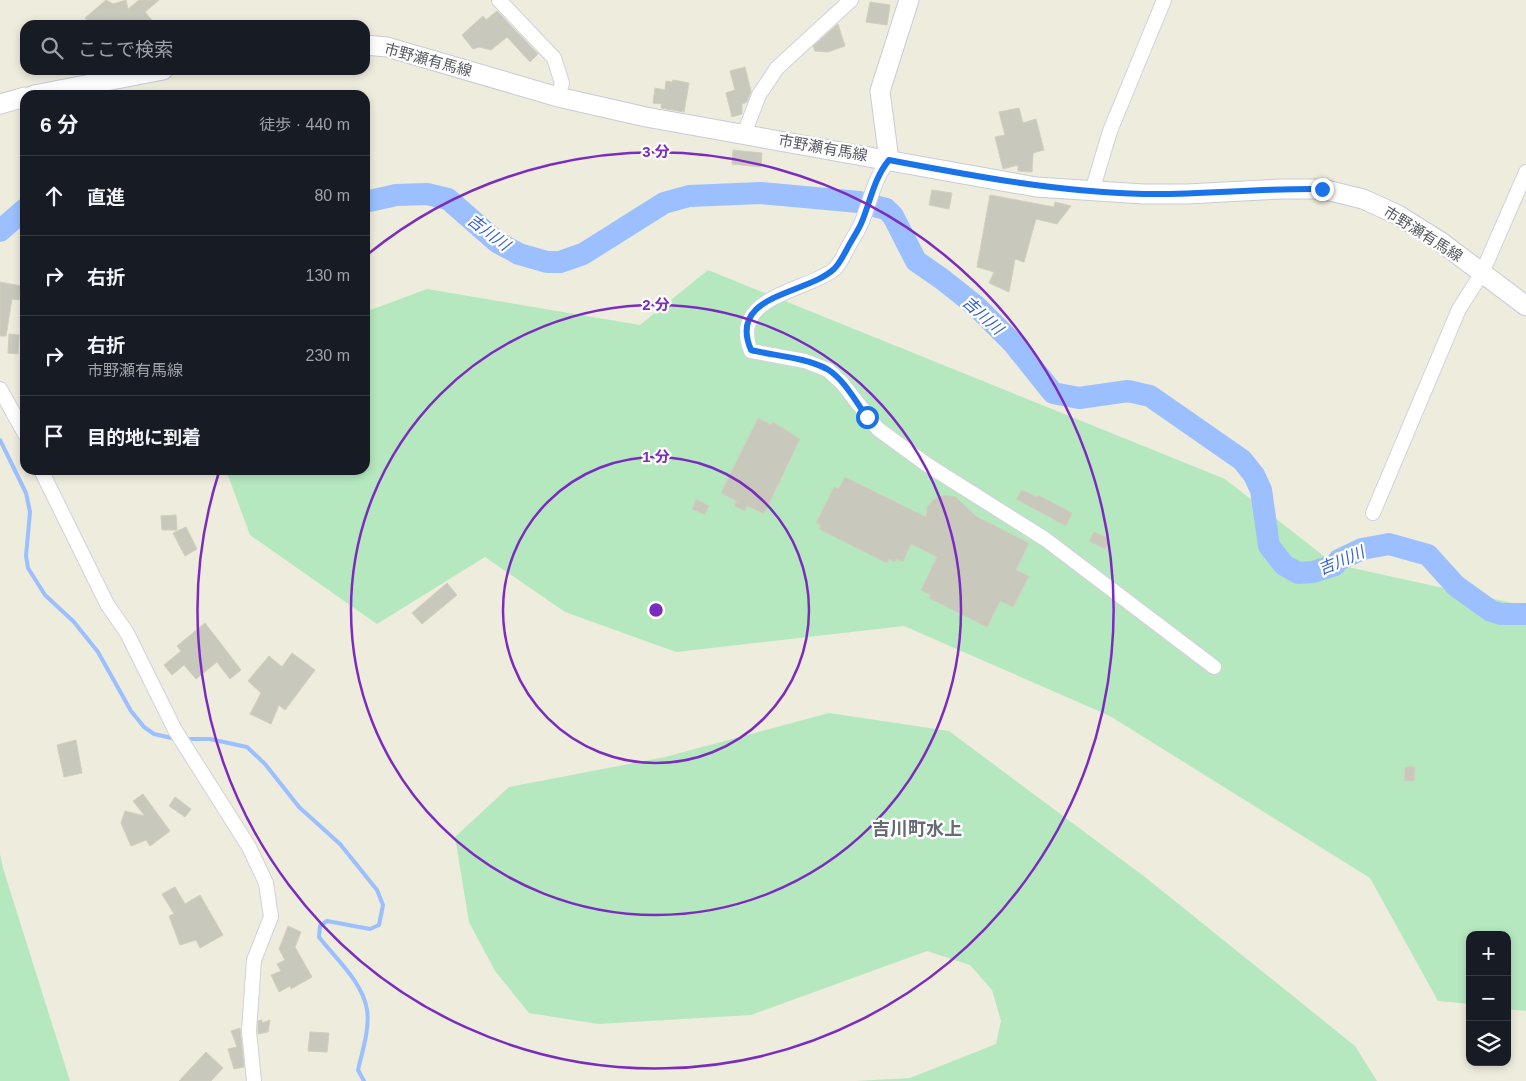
<!DOCTYPE html>
<html lang="ja">
<head>
<meta charset="utf-8">
<style>
	:root { --surface:#171b24; --page:#20242c; --text:#f1f3f6; --muted:#9ea1a6; --line:#363941 }
	body { margin:0; font-family:Arial,"Noto Sans JP",sans-serif; background:var(--page); color:var(--text) }
	.controls { position:absolute; right:15px; bottom:15px; display:grid; overflow:hidden; border-radius:10px; box-shadow:0 2px 8px #0003 }
	.controls button { width:45px; height:45px; display:grid; place-items:center; padding:0; border:0; border-bottom:1px solid var(--line); background:var(--surface); color:var(--text); font:25px sans-serif }
	.stop { position:absolute; width:15px; height:15px; margin:-11px; border:4px solid #1a73e8; border-radius:50%; background:#fff }
	.stop.end { background:#1a73e8; border-color:#fff; box-shadow:0 1px 5px #0008 }
	.list { margin:0; padding:0; list-style:none }
	h2 { display:flex; justify-content:space-between; align-items:center; height:65px; margin:0; padding:0 20px; font-size:21px }
	h2 small { font-size:16px; font-weight:400; color:var(--muted) }
	.list li { display:grid; grid-template-columns:32px 1fr auto; gap:15px; align-items:center; box-sizing:border-box; height:80px; padding:0 20px; border-top:1px solid var(--line) }
	.list b { display:block; font-size:19px; white-space:nowrap }
	.list p { margin:0; font-size:16px; white-space:nowrap; color:var(--muted) }
	.list em { font-size:16px; font-style:normal; color:var(--muted) }
	.icon { flex:none; width:28px; height:28px; fill:none; stroke:currentColor; stroke-width:2; stroke-linecap:round; stroke-linejoin:round }
	.map { position:relative; flex:none; width:1526px; height:1081px; overflow:hidden }
	.search { position:absolute; background:var(--surface); box-shadow:0 2px 8px #0003; left:20px; top:20px; width:350px; height:55px; display:flex; align-items:center; gap:12px; box-sizing:border-box; padding:0 18px; border-radius:15px; color:var(--muted); font-size:19px }
	.panel { position:absolute; background:var(--surface); box-shadow:0 2px 8px #0003; left:20px; top:90px; width:350px; height:385px; border-radius:15px }
	.map>svg:first-child { display:block }
	.green { fill:#b6e8c0 }
	.lines { fill:none; stroke-linecap:round; stroke-linejoin:round }
	.stream { stroke:#9bbfff; stroke-width:4 }
	.river { stroke:#9bbfff; stroke-width:22 }
	.building { fill:#c9c8bd; stroke:#d1cfbc }
	.street-casing { stroke:#d1d2da; stroke-width:16 }
	.secondary-casing { stroke:#c9cbd4; stroke-width:21 }
	.street { stroke:#fff; stroke-width:14 }
	.secondary { stroke:#fff; stroke-width:19 }
	.route { stroke:#1a73e8; stroke-width:6 }
	.ring { fill:none; stroke:#7b2cbf; stroke-width:2.5 }
	.labels { text-anchor:middle; stroke-width:4.5; stroke-linejoin:round; paint-order:stroke }
	.street-label { font-size:15px; fill:#575961; stroke:#fff }
	.water-label { font-size:16px; font-style:italic; fill:#325fce; stroke:#fff }
	.quarter-label { font-size:18px; font-weight:bold; fill:#686b73; stroke:#fff }
	.centre { fill:#7b2cbf; stroke:#fff; stroke-width:2.5 }
	.ring-label { font-size:15px; text-anchor:middle; font-weight:bold; fill:#7b2cbf; stroke:#fff; stroke-width:4.5; stroke-linejoin:round; paint-order:stroke }
</style>
</head>
<body>
<div class="map">
<svg width="1526" height="1081" viewBox="0 0 1526 1081">
	<rect width="100%" height="100%" fill="#edecdd"/>
	<path class="green" d="M708,270L1225,479L1334,564L1526,606V1011L1507,1009V935H1470V1004L1438,1001L1370,878L1110,716L904,626L676,652L565,612L485,557L377,624L250,535L226,470H365V312L427,289L640,325Z
		M829,713L949,731L1145,877L1355,1046L1377,1081H855L910,1078L996,1044L1001,1021L992,990L970,965L927,951L751,1015L598,1024L529,1013L495,971L469,922L455,837L509,787L665,757Z
		M0,854L3,868L70,1081H0Z"/>
	<g class="lines">
		<path class="stream" d="M0,440L26,493L30,512L26,556L28,568L45,595L74,622L98,652L131,711L144,727L154,734L176,739
			M185,739H210L247,747L265,764L299,807L340,844L377,890L383,905L379,925L370,929L327,921L320,926L319,937C335,958 363,982 367,1010C370,1029 362,1052 358,1070L364,1081"/>
		<path class="river" d="M365,202L396,195L427,194L448,199L497,242L519,254L547,262H560L583,254L664,203L689,196L761,193L859,202L886,209L893,216L916,261L942,279L976,306L1013,343L1053,393L1079,398L1128,391L1150,396L1242,460L1254,475L1261,490L1269,546L1284,565L1298,573L1313,572L1335,565L1339,560L1362,549L1389,544L1428,555L1456,586L1491,611L1501,614H1526
			M0,231L25,209"/>
	</g>
	<path class="building" d="M106,0L113,4L126,0L128,9L139,0H159L145,12L156,25H91L85,18Z
		M870,2L890,5L887,25L866,22Z
		M497,11L538,54L530,62L507,37L491,50L479,47L473,49L462,35L483,16L486,20Z
		M838,24L845,46L828,52L815,51L813,46Z
		M745,67L751,91L747,102L742,104V114L732,117L726,93L735,90L730,71Z
		M673,80L689,83L684,112L661,108L662,104L653,103L655,88L665,90L666,81L672,82Z
		M1019,108L1023,123L1036,119L1044,150L1033,153L1032,172L1018,171V165L1003,169L995,137L1005,135L999,112Z
		M733,150L762,153L761,167L732,164Z
		M932,190L952,193L949,209L929,205Z
		M990,195L1054,207L1055,202L1071,206L1057,224L1036,219L1024,262L1015,259L1009,292L989,283L994,272L977,267Z
		M0,282L21,286L19,300L12,299L6,336H0Z
		M9,334L19,335L18,354L8,353Z
		M758,418L771,425L773,422L800,439L764,514L747,506L745,511L734,506L737,501L721,493Z
		M845,477L926,517L927,507L934,499L945,495L956,497L977,517L1029,543L1016,570L1029,576L1013,607L1000,601L987,627L929,598L931,595L921,590L937,557L911,544L903,562L896,559L895,562L889,559L887,563L819,529L821,525L816,523L834,487L839,489Z
		M1022,490L1037,497L1038,495L1072,513L1066,526L1016,499Z
		M696,499L709,506L705,515L692,509Z
		M176,515L177,530H162L161,516Z
		M186,527L197,549L185,556L173,533Z
		M1094,532L1110,539L1105,549L1089,541Z
		M447,583L457,595L422,624L412,613Z
		M205,623L241,670L230,679L217,662L196,679L184,665L172,675L164,665L181,651L177,646Z
		M292,653L315,670L285,710L279,705L271,724L250,714L261,693L248,681L269,656L282,667Z
		M76,740L82,773L64,777L57,745Z
		M1405,767H1415L1414,781H1404Z
		M143,794L170,831L150,846L146,840L131,846L121,823L125,811L145,816L133,801Z
		M175,797L191,809L185,817L169,806Z
		M175,887L185,904L200,895L223,935L200,948L196,940L180,945L169,916L174,914L162,894Z
		M288,926L301,932L295,947L312,977L291,989L290,986L279,992L271,975L281,971L277,964L285,960L279,949Z
		M262,1020V1023L270,1020L268,1032L258,1034V1021Z
		M240,1028L244,1067L234,1069L228,1049L237,1047L231,1031Z
		M310,1032L329,1033L327,1052L308,1051Z
		M206,1052L223,1068L211,1081H179Z"/>
	<g class="lines">
		<g class="street-casing">
			<path id="street" d="M499,0L554,58L562,83L558,97
				M744,134L759,95L777,68L851,0
				M889,160C875,177 871,198 863,219C859,230 852,239 847,249C843,257 839,266 832,271C801,292 729,298 751,351L805,361L828,370L842,383L878,429L926,464L1045,539L1214,667
				M1092,191L1110,131L1164,0
				M0,389L25,434
				M41,470L107,604L127,633L175,730L249,847L266,883L271,917L254,960L249,1031L254,1081
				M1373,513L1459,309L1482,273L1526,172"/>
		</g>
		<g class="secondary-casing">
			<path id="secondary" d="M365,45L387,47L558,97L646,117L1036,187L1143,194H1187L1280,189H1322L1363,199L1398,215L1441,242L1526,306
				M34,95L163,70
				M0,104L25,97
				M889,160L880,91L909,0"/>
		</g>
		<use href="#street" class="street"/>
		<use href="#secondary" class="secondary"/>
	</g>
	<g class="lines">
		<path class="route" d="M867,417C856,402 844,379 827,369C804,357 775,356 751,350C727,294 806,295 834,269C840,263 843,256 847,249C852,239 859,230 863,219C871,198 875,177 889,160C974,176 1057,192 1144,194C1203,195 1262,188 1322,189"/>
	</g>
	<g class="ring">
		<circle cx="656" cy="610" r="153"/>
		<circle cx="656" cy="610" r="305"/>
		<path d="M368 254A458 458 0 1 1 219 472"/>
	</g>
	<g class="labels">
		<g class="street-label">
			<text transform="translate(428 60) rotate(15)" y="5">市野瀬有馬線</text>
			<text transform="translate(823 148) rotate(10)" y="5">市野瀬有馬線</text>
			<text transform="translate(1423 234) rotate(32)" y="5">市野瀬有馬線</text>
		</g>
		<g class="water-label">
			<text transform="translate(489 232) rotate(37)" y="6">吉川川</text>
			<text transform="translate(983 315) rotate(42)" y="6">吉川川</text>
			<text transform="translate(1341 560) rotate(-23)" y="6">吉川川</text>
		</g>
		<g class="quarter-label">
			<text x="917" y="835">吉川町水上</text>
		</g>
	</g>
	<circle cx="656" cy="610" r="8" class="centre"/>
	<g class="ring-label">
		<text x="656" y="157">3 分</text>
		<text x="656" y="310">2 分</text>
		<text x="656" y="462">1 分</text>
	</g>
</svg>
<div class="controls">
<button>+</button>
<button>−</button>
<button><svg class="icon" aria-label="layers" viewBox="0 0 24 24"><path d="M12 4l9 5-9 5-9-5zM3 14l9 5 9-5"/></svg></button>
</div>
<div class="stop" style="left:867px;top:417px"></div>
<div class="stop end" style="left:1322px;top:189px"></div>
<div class="search"><svg class="icon" aria-label="search" viewBox="0 0 24 24"><circle cx="10" cy="10" r="6"/><path d="M15 15l6 6"/></svg>ここで検索</div>
<section class="panel">
<h2>6 分<small>徒歩 · 440 m</small></h2>
<ul class="list">
<li><svg class="icon" aria-label="ahead" viewBox="0 0 24 24"><path d="M12 20V5M6 11l6-6 6 6"/></svg><div><b>直進</b></div><em>80 m</em></li>
<li><svg class="icon" aria-label="right" viewBox="0 0 24 24"><path d="M7 20v-9h11M14 6l5 5-5 5"/></svg><div><b>右折</b></div><em>130 m</em></li>
<li><svg class="icon" aria-label="right" viewBox="0 0 24 24"><path d="M7 20v-9h11M14 6l5 5-5 5"/></svg><div><b>右折</b><p>市野瀬有馬線</p></div><em>230 m</em></li>
<li><svg class="icon" aria-label="arrive" viewBox="0 0 24 24"><path d="M6 21V4h12l-3 4 3 4H6"/></svg><div><b>目的地に到着</b></div></li>
</ul>
</section>
</div>
</body>
</html>
